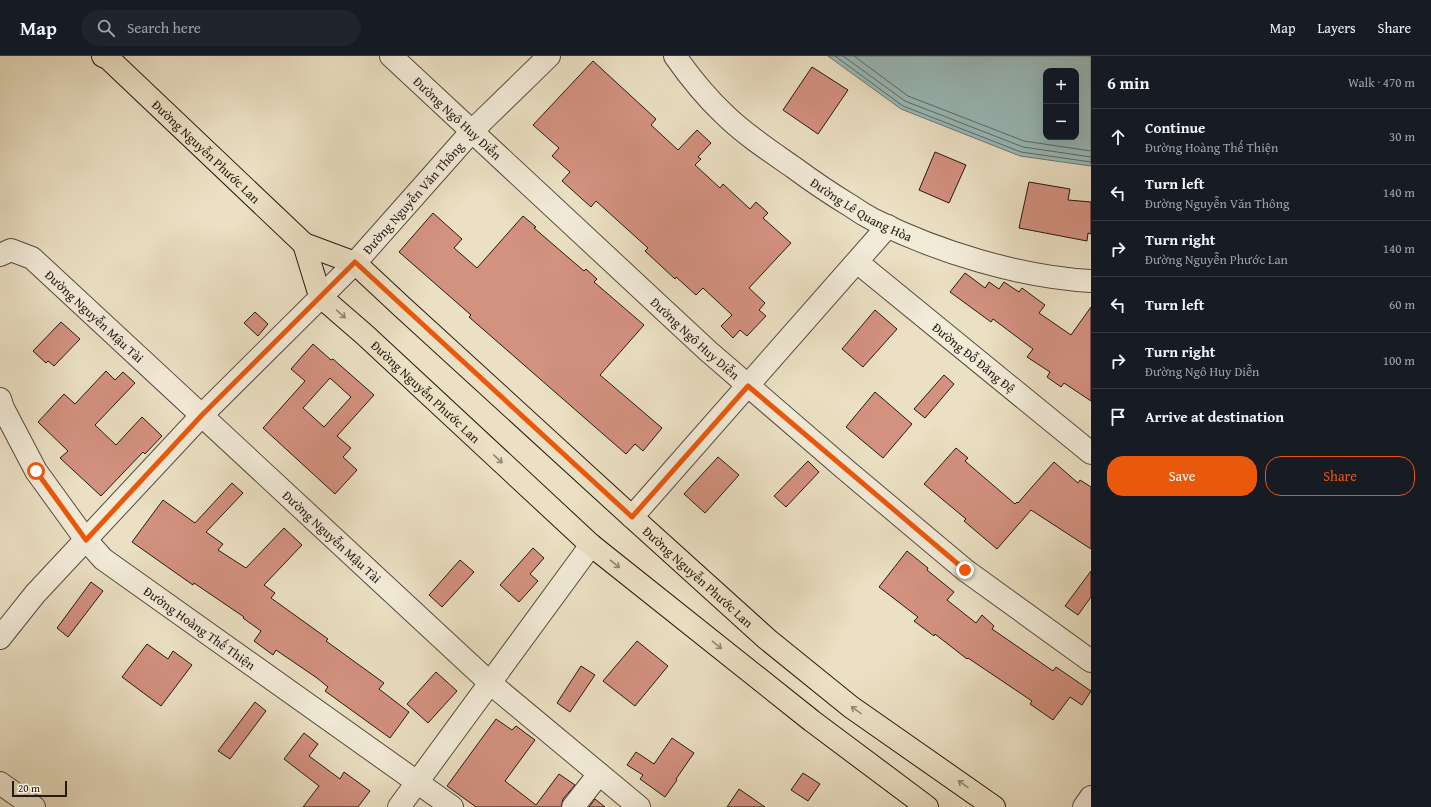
<!DOCTYPE html>
<html lang="en">
<head>
<meta charset="utf-8">
<style>
	:root { --surface:#171b24; --page:#20242c; --text:#f1f3f6; --muted:#9ea1a6; --line:#363941; --accent:#ea580c }
	body { margin:0; font-family:"Gentium Book Plus",serif; background:var(--page); color:var(--text) }
	.controls { position:absolute; right:12px; top:12px; display:grid; overflow:hidden; border-radius:8px; box-shadow:0 4px 16px #0002 }
	.controls button { width:36px; height:36px; display:grid; place-items:center; padding:0; border:0; border-bottom:1px solid var(--line); background:var(--surface); color:var(--text); font:20px sans-serif }
	.scale { position:absolute; left:12px; bottom:10px; width:55px; box-sizing:border-box; padding-left:4px; border:2px solid #251914; border-top:0; font-size:11px; line-height:14px; white-space:nowrap; color:#251914; -webkit-text-stroke:3px #f2ebd8; paint-order:stroke }
	.stop { position:absolute; width:12px; height:12px; margin:-9px; border:3px solid #ea580c; border-radius:50%; background:#fff }
	.stop.end { background:#ea580c; border-color:#fff; box-shadow:0 1px 4px #0008 }
	.list { margin:0; padding:0; list-style:none }
	h2 { display:flex; justify-content:space-between; align-items:center; height:52px; margin:0; padding:0 16px; font-size:17px }
	h2 small { font-size:13px; font-weight:400; color:var(--muted) }
	.list li { display:grid; grid-template-columns:26px 1fr auto; gap:12px; align-items:center; box-sizing:border-box; height:56px; padding:0 16px; border-top:1px solid var(--line) }
	.list b { display:block; font-size:15px; white-space:nowrap }
	.list p { margin:0; font-size:13px; white-space:nowrap; color:var(--muted) }
	.list em { font-size:13px; font-style:normal; color:var(--muted) }
	.actions { display:flex; gap:8px; padding:12px 16px }
	.actions a { flex:1; padding:9px 0; border:1px solid var(--accent); border-radius:16px; text-align:center; font-size:14px; color:var(--accent) }
	.actions .main { background:var(--accent); color:#fff }
	.icon { flex:none; width:22px; height:22px; fill:none; stroke:currentColor; stroke-width:2; stroke-linecap:round; stroke-linejoin:round }
	.map { position:relative; flex:none; width:1091px; height:751px; overflow:hidden }
	header { display:flex; align-items:center; gap:24px; box-sizing:border-box; height:56px; padding:0 20px; background:var(--surface); border-bottom:1px solid var(--line) }
	header strong { font-size:19px }
	nav { display:flex; gap:22px; margin-inline-start:auto; font-size:14px }
	.search { width:280px; height:36px; background:var(--page); display:flex; align-items:center; gap:10px; box-sizing:border-box; padding:0 14px; border-radius:22px; color:var(--muted); font-size:15px }
	main { display:flex }
	aside { flex:1; background:var(--surface) }
	.map>svg:first-child { display:block }
	.water { fill:#9abbbb; stroke:#6b7a78; fill-rule:evenodd }
	.lines { fill:none; stroke-linecap:round; stroke-linejoin:round }
	.shore { stroke:#606a68; stroke-width:1 }
	.building { fill:#d39180; stroke:#251914; fill-rule:evenodd }
	.minor-casing { stroke:#564b40; stroke-width:24 }
	.major-casing { stroke:#251914; stroke-width:24 }
	.minor { stroke:#f2ebd8; stroke-width:22 }
	.major { stroke:#ebe0c3; stroke-width:22 }
	.oneway { stroke:#928674 }
	.route { stroke:#ea580c; stroke-width:5 }
	.labels { text-anchor:middle; stroke-width:3.5; stroke-linejoin:round; paint-order:stroke }
	.street-label { font-size:13px; fill:#251914; stroke:#f2ebd8 }
</style>
</head>
<body>
<header>
<strong>Map</strong>
<div class="search"><svg class="icon" aria-label="search" viewBox="0 0 24 24"><circle cx="10" cy="10" r="6"/><path d="M15 15l6 6"/></svg>Search here</div>
<nav><a>Map</a><a>Layers</a><a>Share</a></nav>
</header>
<main>
<div class="map">
<svg width="1091" height="751" viewBox="0 0 1091 751">
	<rect width="100%" height="100%" fill="#ebe0c3"/>
	<filter id="stains"><feTurbulence type="fractalNoise" baseFrequency=".005" numOctaves="4"/><feColorMatrix values="0 0 0 0 .2 0 0 0 0 .09 0 0 0 0 .02 0 0 0 .5 -.17"/></filter>
	<radialGradient id="worn" r=".72"><stop offset=".6" stop-color="#630" stop-opacity="0"/><stop offset="1" stop-color="#630" stop-opacity=".3"/></radialGradient>
	<path class="water" d="M828,0H1091V110L1020,100L901,53ZM1046,15H1076V81H1046Z"/>
	<g class="lines">
		<path class="shore" d="M835,0L903,50L1021,96L1091,106
			M843,0L905,45L1023,91L1091,101
			M854,0L908,40L1024,85L1091,95"/>
	</g>
	<path class="building" d="M593,5L656,63L651,69L678,94L697,74L711,87L698,101L701,103L695,109L720,132L723,128L750,153L756,146L768,157L763,162L791,187L749,232L765,247L759,254L766,260L747,280L740,274L733,282L721,270L732,259L703,232L696,239L676,221L675,223L645,195L648,192L596,145L591,151L562,125L570,116L552,100L559,92L533,69Z
		M812,11L848,34L818,78L783,54Z
		M935,96L966,109L949,147L919,134Z
		M1029,126L1070,133L1068,144L1091,146V178L1088,177L1087,185L1019,172Z
		M433,157L462,183L454,192L477,212L523,160L536,171L534,172L584,215L586,213L597,223L594,226L644,269L600,319L662,372L643,395L635,388L626,398L469,261L471,259L399,196Z
		M965,217L985,232L989,226L999,233L1004,226L1019,236L1022,232L1045,249L1039,257L1071,279L1091,251V345L1064,327L1061,331L1047,321L1050,316L1027,301L1033,293L993,263L991,266L950,236Z
		M875,254L897,273L863,311L842,293Z
		M255,256L268,268L258,280L244,267Z
		M61,266L80,283L54,310L48,305L46,307L33,295Z
		M313,288L331,304L333,303L374,339L337,380L351,392L343,401L357,414L335,438L263,372L305,325L291,313ZM330,322L351,341L324,371L303,352Z
		M106,315L115,324L123,316L135,327L95,369L116,389L142,361L162,380L145,398L143,396L101,440L60,402L68,395L38,366L64,338L75,348Z
		M944,319L954,328L925,362L914,353Z
		M875,336L912,368L883,402L846,371Z
		M956,392L968,402L965,405L1015,448L1017,446L1018,447L1054,406L1078,427L1080,424L1091,431V493L1031,454L997,493L964,465L966,463L924,428Z
		M718,401L739,419L705,457L684,438Z
		M808,405L819,416L786,451L774,440Z
		M232,427L243,437L206,476L223,488L218,494L246,512L284,472L302,489L264,529L275,537L271,542L328,583L326,585L384,627L379,633L409,656L390,682L325,635L328,631L317,622L276,594L273,599L254,585L261,575L243,562L244,561L194,527L193,529L132,486L163,444L195,467Z
		M533,492L544,502L530,518L538,525L519,546L500,529Z
		M907,495L928,512L927,514L954,536L947,544L976,567L982,559L994,570L992,573L1053,615L1056,611L1091,635L1082,649L1070,641L1053,664L1030,648L1032,645L968,602L967,603L935,578L934,580L914,565L918,561L879,531Z
		M460,504L474,516L442,551L429,539Z
		M1091,515V541L1078,559L1065,550Z
		M91,526L103,535L68,581L57,572Z
		M637,585L668,610L635,650L603,625Z
		M147,588L168,603L173,595L192,609L161,650L122,621Z
		M581,610L595,619L570,656L557,647Z
		M436,616L457,635L428,667L407,648Z
		M255,646L266,655L230,703L218,695Z
		M496,663L512,674L516,670L535,684L505,725L536,749L559,718L575,729L563,743L561,751H476L447,730Z
		M304,677L318,688L309,700L340,723L344,716L370,735L358,751H303L319,730L284,703Z
		M672,682L694,697L676,723L677,724L665,741L640,723L643,719L627,709L636,696L654,708Z
		M803,717L820,728L808,745L791,734Z
		M739,733L765,751H727Z
		M595,743L605,751H589Z"/>
	<g class="lines">
		<g class="minor-casing">
			<g id="minor">
				<path id="s1" d="M391,0L708,295L846,414L965,514L1091,605"/>
				<path id="s2" d="M675,0C689,20 706,41 724,58C744,78 770,95 793,111C812,125 831,138 851,150C858,155 866,160 874,164C938,196 1020,221 1091,225"/>
				<path id="s3" d="M0,199L11,194L32,202L490,627L639,751"/>
				<path id="s4" d="M857,206L1091,397"/>
				<path id="s5" d="M0,343L3,352L36,415L86,484L103,503L452,751"/>
				<path d="M632,461L888,170"/>
				<path id="s6" d="M0,582L35,538L202,359L355,207L472,75L549,0"/>
				<path d="M0,727L34,751"/>
				<path d="M399,751L591,489"/>
				<path d="M573,751L599,718"/>
				<path d="M1084,751L1091,741"/>
			</g>
		</g>
		<g class="major-casing">
			<g id="major">
				<path id="s7" d="M103,0L108,2L304,188L355,207L400,249L632,461L767,583L851,651L994,751"/>
				<path id="s8" d="M304,188L320,240L365,279L591,489L812,665L927,751"/>
			</g>
		</g>
		<use href="#minor" class="minor"/>
		<use href="#major" class="major"/>
	</g>
	<defs><path id="oneway-shaft" d="M-6 0H5M1.5-3L5.5 0L1.5 3" fill="none" stroke-width="1.6" stroke-linecap="round" stroke-linejoin="round"/></defs>
	<g class="oneway">
		<use href="#oneway-shaft" transform="translate(341 258) rotate(41)"/>
		<use href="#oneway-shaft" transform="translate(498 403) rotate(43)"/>
		<use href="#oneway-shaft" transform="translate(615 508) rotate(39)"/>
		<use href="#oneway-shaft" transform="translate(717 589) rotate(39)"/>
		<use href="#oneway-shaft" transform="translate(856 654) rotate(-145)"/>
		<use href="#oneway-shaft" transform="translate(963 728) rotate(-145)"/>
	</g>
	<g class="lines">
		<path class="route" d="M36,415L86,484L202,359L355,206L632,461L748,330L965,514"/>
	</g>
	<g class="labels">
		<g class="street-label">
			<text dy="5" stroke="none"><textPath href="#s1" startOffset="91">Đường Ngô Huy Diễn</textPath></text>
			<text dy="5" stroke="none"><textPath href="#s7" startOffset="141">Đường Nguyễn Phước Lan</textPath></text>
			<text dy="5" stroke="none"><textPath href="#s6" startOffset="604">Đường Nguyễn Văn Thông</textPath></text>
			<text dy="5" stroke="none"><textPath href="#s2" startOffset="244">Đường Lê Quang Hòa</textPath></text>
			<text dy="5" stroke="none"><textPath href="#s3" startOffset="120">Đường Nguyễn Mậu Tài</textPath></text>
			<text dy="5" stroke="none"><textPath href="#s1" startOffset="415">Đường Ngô Huy Diễn</textPath></text>
			<text dy="5" stroke="none"><textPath href="#s4" startOffset="151">Đường Đỗ Đăng Đệ</textPath></text>
			<text dy="5" stroke="none"><textPath href="#s8" startOffset="197">Đường Nguyễn Phước Lan</textPath></text>
			<text dy="5" stroke="none"><textPath href="#s3" startOffset="444">Đường Nguyễn Mậu Tài</textPath></text>
			<text dy="5" stroke="none"><textPath href="#s7" startOffset="795">Đường Nguyễn Phước Lan</textPath></text>
			<text dy="5" stroke="none"><textPath href="#s5" startOffset="310">Đường Hoàng Thế Thiện</textPath></text>
		</g>
	</g>
	<rect width="100%" height="100%" filter="url(#stains)"/>
	<rect width="100%" height="100%" fill="url(#worn)"/>
</svg>
<div class="controls">
<button>+</button>
<button>−</button>
</div>
<div class="scale">20 m</div>
<div class="stop" style="left:36px;top:415px"></div>
<div class="stop end" style="left:965px;top:514px"></div>
</div>
<aside>
<h2>6 min<small>Walk · 470 m</small></h2>
<ul class="list">
<li><svg class="icon" aria-label="ahead" viewBox="0 0 24 24"><path d="M12 20V5M6 11l6-6 6 6"/></svg><div><b>Continue</b><p>Đường Hoàng Thế Thiện</p></div><em>30 m</em></li>
<li><svg class="icon" aria-label="left" viewBox="0 0 24 24"><path d="M17 20v-9H6M10 6l-5 5 5 5"/></svg><div><b>Turn left</b><p>Đường Nguyễn Văn Thông</p></div><em>140 m</em></li>
<li><svg class="icon" aria-label="right" viewBox="0 0 24 24"><path d="M7 20v-9h11M14 6l5 5-5 5"/></svg><div><b>Turn right</b><p>Đường Nguyễn Phước Lan</p></div><em>140 m</em></li>
<li><svg class="icon" aria-label="left" viewBox="0 0 24 24"><path d="M17 20v-9H6M10 6l-5 5 5 5"/></svg><div><b>Turn left</b></div><em>60 m</em></li>
<li><svg class="icon" aria-label="right" viewBox="0 0 24 24"><path d="M7 20v-9h11M14 6l5 5-5 5"/></svg><div><b>Turn right</b><p>Đường Ngô Huy Diễn</p></div><em>100 m</em></li>
<li><svg class="icon" aria-label="arrive" viewBox="0 0 24 24"><path d="M6 21V4h12l-3 4 3 4H6"/></svg><div><b>Arrive at destination</b></div></li>
</ul>
<div class="actions"><a class="main">Save</a><a>Share</a></div>
</aside>
</main>
</body>
</html>
